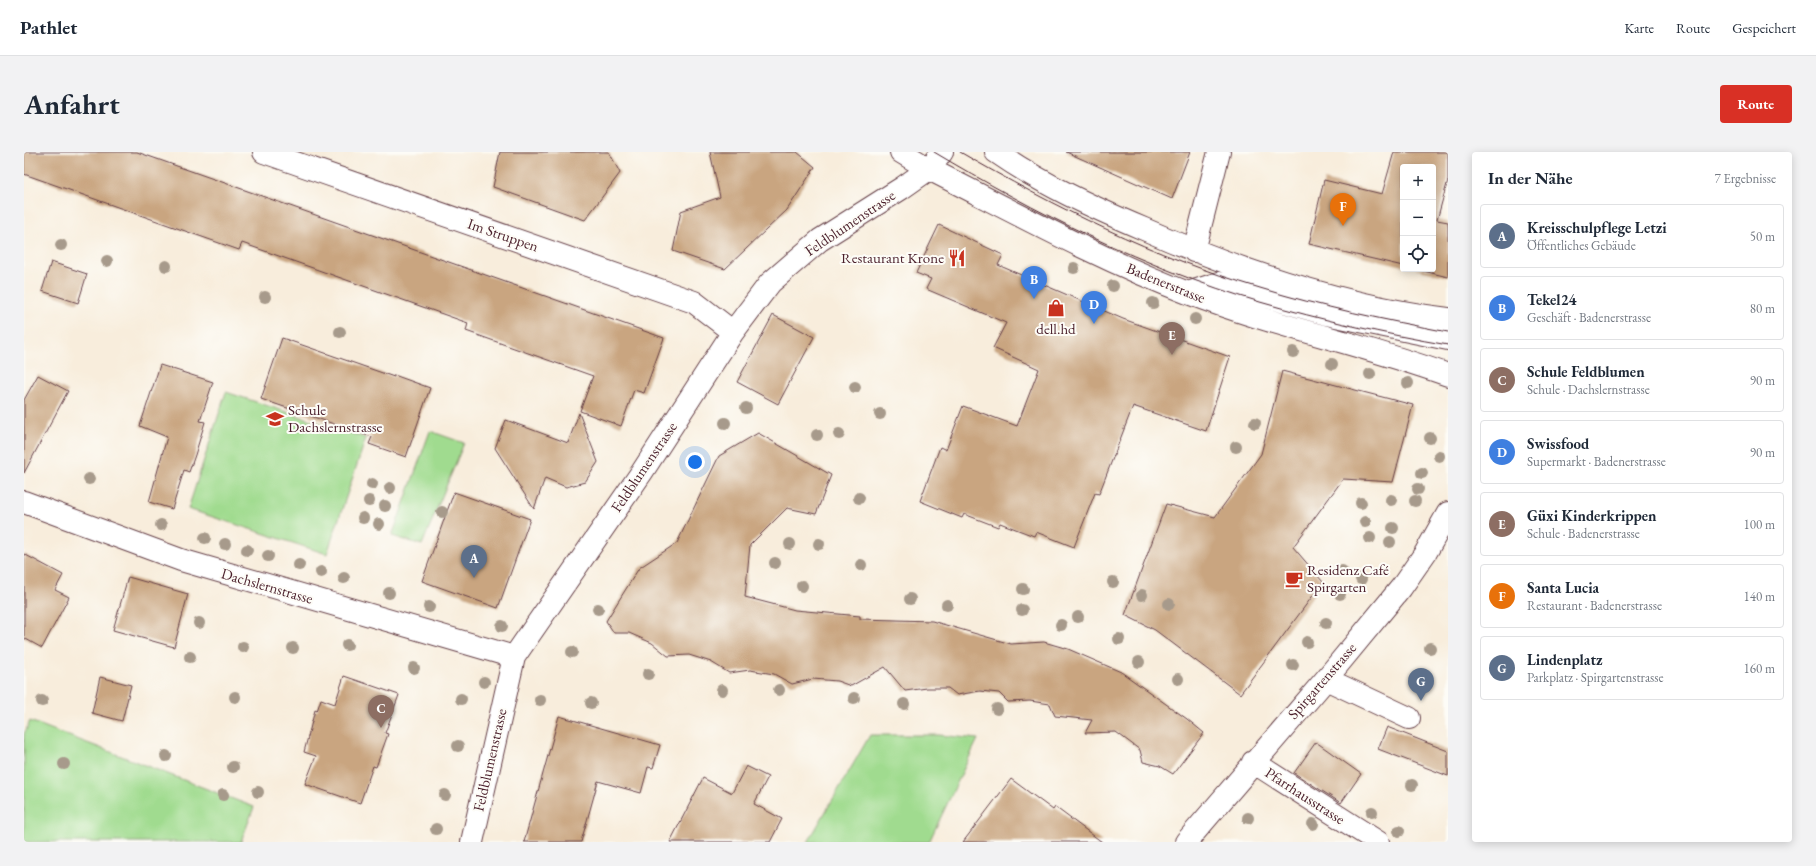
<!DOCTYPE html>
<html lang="de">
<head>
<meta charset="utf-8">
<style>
	:root { --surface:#fff; --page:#f2f2f3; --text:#1f2937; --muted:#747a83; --line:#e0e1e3; --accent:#d93025 }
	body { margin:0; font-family:"EB Garamond",serif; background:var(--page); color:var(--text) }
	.controls { position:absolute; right:12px; top:12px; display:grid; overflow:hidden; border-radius:4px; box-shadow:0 2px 10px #0003 }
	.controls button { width:36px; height:36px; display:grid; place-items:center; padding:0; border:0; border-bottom:1px solid var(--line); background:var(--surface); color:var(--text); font:20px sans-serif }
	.you { position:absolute; left:671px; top:310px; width:14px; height:14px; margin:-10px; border:3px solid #fff; border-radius:50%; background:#1a73e8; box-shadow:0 0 0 6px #1a73e833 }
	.badge { display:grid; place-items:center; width:26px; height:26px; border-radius:50%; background:var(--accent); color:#fff; font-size:13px; font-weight:700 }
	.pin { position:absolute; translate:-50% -33px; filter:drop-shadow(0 1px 2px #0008) }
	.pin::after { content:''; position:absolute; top:21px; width:14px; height:12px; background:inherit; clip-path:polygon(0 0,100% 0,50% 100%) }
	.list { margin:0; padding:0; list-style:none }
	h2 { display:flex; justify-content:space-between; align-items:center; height:52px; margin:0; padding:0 16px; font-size:17px }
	h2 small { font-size:13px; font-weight:400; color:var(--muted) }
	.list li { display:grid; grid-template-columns:26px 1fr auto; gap:12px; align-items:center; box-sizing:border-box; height:64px; margin:0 8px 8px; padding:0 8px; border:1px solid var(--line); border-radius:4px }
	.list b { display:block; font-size:15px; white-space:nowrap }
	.list p { margin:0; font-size:13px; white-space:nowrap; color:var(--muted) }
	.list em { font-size:13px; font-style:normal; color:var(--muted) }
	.icon { flex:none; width:22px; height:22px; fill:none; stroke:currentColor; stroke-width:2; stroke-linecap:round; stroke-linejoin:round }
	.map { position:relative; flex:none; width:1424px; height:690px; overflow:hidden; border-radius:4px }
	header { display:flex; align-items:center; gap:24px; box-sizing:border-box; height:56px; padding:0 20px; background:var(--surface); border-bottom:1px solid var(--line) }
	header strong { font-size:19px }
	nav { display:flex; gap:22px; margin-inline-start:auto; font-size:14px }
	.intro { display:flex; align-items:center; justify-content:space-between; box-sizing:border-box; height:96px; padding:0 24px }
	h1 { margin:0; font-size:28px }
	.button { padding:10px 18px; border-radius:4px; background:var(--accent); color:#fff; font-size:14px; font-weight:700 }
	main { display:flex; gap:24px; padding:0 24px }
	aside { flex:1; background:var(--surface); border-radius:4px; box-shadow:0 2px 10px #0003 }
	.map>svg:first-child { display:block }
	.green { fill:#a0db8f; stroke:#757d5d }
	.building { fill:#c9a580 }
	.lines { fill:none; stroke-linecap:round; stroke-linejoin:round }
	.minor-casing { stroke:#643e46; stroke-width:24 }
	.minor { stroke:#fff; stroke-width:22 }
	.tram { stroke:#4a1f2b; stroke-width:1 }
	.tree { fill:#a79a8b }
	.labels { text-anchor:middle; stroke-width:4; stroke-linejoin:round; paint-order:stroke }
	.street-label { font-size:15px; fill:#4a1f2b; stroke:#fdfcf7 }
	.poi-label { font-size:15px; fill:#4a1f2b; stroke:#fdfcf7; text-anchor:start }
</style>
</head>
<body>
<header>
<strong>Pathlet</strong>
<nav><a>Karte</a><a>Route</a><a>Gespeichert</a></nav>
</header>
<div class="intro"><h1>Anfahrt</h1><a class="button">Route</a></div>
<main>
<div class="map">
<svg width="1424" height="690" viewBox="0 0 1424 690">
	<rect width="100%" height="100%" fill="#fdfcf7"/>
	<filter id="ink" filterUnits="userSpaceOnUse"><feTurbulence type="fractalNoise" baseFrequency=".025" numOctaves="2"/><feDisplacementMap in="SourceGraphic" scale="8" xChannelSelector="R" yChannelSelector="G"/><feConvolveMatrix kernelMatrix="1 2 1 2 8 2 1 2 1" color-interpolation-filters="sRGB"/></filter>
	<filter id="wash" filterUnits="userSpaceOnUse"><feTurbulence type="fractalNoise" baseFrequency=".012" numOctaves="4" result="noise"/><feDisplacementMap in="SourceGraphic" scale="16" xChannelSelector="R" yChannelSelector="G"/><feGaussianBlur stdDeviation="0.9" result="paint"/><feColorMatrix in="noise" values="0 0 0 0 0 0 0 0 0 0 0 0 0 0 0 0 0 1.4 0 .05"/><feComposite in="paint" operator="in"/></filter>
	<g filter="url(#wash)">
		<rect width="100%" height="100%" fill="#f8eddc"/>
		<path class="green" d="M202,240L342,286L303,402L164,357Z
			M406,279L440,291L398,393L368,384Z
			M6,569L230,655L217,690H0V582Z
			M846,583H915L954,587L905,690H784Z"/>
		<g id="blocks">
			<path class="building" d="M0,0H113L640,186L620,241L610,238L597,274L556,259L569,224L442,179L444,171L218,91L215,98L0,22Z
				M476,0H585L596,21L561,68L469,35Z
				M686,0H773L791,15L763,58L701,117L649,99L657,59L696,45Z
				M1042,0H1166L1148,47Z
				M1370,0H1424V28L1413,68L1424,70V125L1391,117H1409V15H1379V114L1285,92L1300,28L1358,42Z
				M915,73L979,103L974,113L1099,167L1206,205L1182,279L1109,254L1075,342L1071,341L1050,395L1012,380L1010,384L976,371L974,375L940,362L938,366L896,349L916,295L922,298L939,254L993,274L1015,217L969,196L982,171L902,137L907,127L892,121Z
				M27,110L63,122L54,151L18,139Z
				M749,163L790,185L754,252L713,230Z
				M258,186L370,225V223L406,236L382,305L345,292L348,285L237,247Z
				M136,213L189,230L176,269L181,270L171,303L165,320L160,318L148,357L125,350L143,285L116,274Z
				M1258,219L1389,253L1369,330L1319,327L1269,395L1299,430L1216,542L1131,478L1101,463L1142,352L1191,365L1237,302Z
				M14,223L44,239L0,321V248Z
				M555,261L574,310L561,330L542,335L521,326L510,357L471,296L482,268L544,291Z
				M734,281L807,323L792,362L763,356L726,393L721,445L771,458L836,464V467L908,469L987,492L1020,490L1044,497L1097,520L1163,567L1180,581L1149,622L1136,614L1119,610L1116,598L1092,580L1061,581L1068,568L1031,564L1026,552L1006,549L984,550L975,541L956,539L933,543L924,536H903L881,539L861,515L827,534L813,529L789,527L768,532L750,522L726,518L705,521L687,510L665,503L644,504L628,491L605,481H590L582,469L615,416L653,391L695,304Z
				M430,340L506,367L474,456L398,429Z
				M0,402L39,423L31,438L45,445L18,496L0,486Z
				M104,425L164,442L150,495L89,478Z
				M320,524L375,543L361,581L364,582L352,615L349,614L336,651L281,632L292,604L280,600L291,558L293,559L297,547L311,552Z
				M76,525L107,533L98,569L68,561Z
				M535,564L636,593L629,616L624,615L617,641L574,629L557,690H500Z
				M1363,575L1424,599V624L1354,597Z
				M1292,590L1337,622L1317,651L1270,621Z
				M722,614L744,625L730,652L758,667L746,690H646L679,626L708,641Z
				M987,627L1029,658L1031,655L1078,690H939Z"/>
		</g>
	</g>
	<g filter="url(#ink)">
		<use href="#blocks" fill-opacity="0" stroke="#643e46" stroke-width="1"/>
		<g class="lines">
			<g class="minor-casing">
				<path id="minor" d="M240,0L670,150L709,180
					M877,0L905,17C990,60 1075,107 1164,141C1249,174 1339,192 1424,223
					M972,0C1018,32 1068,55 1120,77C1216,119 1319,154 1424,167
					M1170,99L1195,0
					M1164,141L1195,131L1302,162L1424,187
					M0,350L157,408L490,505
					M1302,527L1385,566
					M1229,610L1354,690
					M448,690L490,505L618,320L709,180L746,131L796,88L878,36L905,17L918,0
					M1162,690L1302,527L1377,436L1402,400L1424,361"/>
			</g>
			<use href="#minor" class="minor"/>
			<path class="tram" d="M910,0C1012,61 1121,116 1236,150C1298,168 1360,182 1424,193
				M936,0C1030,55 1131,105 1236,136C1297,155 1361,168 1424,180"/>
		</g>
		<g class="tree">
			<circle cx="37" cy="93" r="6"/>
			<circle cx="83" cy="109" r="6"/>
			<circle cx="142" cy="114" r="6"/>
			<circle cx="1050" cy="116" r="6"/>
			<circle cx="1089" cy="134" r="6"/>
			<circle cx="241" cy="145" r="6"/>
			<circle cx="1129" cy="151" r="6"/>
			<circle cx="1171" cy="167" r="6"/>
			<circle cx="316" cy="180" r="6"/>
			<circle cx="1269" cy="200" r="6"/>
			<circle cx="1308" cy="212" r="6"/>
			<circle cx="1346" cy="222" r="6"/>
			<circle cx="1384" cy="231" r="6"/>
			<circle cx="831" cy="235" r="6"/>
			<circle cx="722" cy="256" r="6"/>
			<circle cx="856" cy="262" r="6"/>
			<circle cx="701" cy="271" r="6"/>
			<circle cx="1231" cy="271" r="6"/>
			<circle cx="815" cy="282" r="6"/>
			<circle cx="793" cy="283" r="6"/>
			<circle cx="1406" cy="286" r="6"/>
			<circle cx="1212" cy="295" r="6"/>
			<circle cx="1415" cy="304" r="6"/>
			<circle cx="1398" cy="321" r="6"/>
			<circle cx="65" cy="327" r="6"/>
			<circle cx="348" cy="332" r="6"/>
			<circle cx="366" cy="336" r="6"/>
			<circle cx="1394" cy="337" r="6"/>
			<circle cx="835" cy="346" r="6"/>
			<circle cx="1367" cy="348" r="6"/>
			<circle cx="345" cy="349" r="6"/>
			<circle cx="1391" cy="349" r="6"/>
			<circle cx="1337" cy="351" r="6"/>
			<circle cx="361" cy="354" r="6"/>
			<circle cx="418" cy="360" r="6"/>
			<circle cx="339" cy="366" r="6"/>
			<circle cx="1341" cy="370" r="6"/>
			<circle cx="355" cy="372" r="6"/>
			<circle cx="137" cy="373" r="6"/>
			<circle cx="1369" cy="376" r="6"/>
			<circle cx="181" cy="386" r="6"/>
			<circle cx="1346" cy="386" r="6"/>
			<circle cx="1366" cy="390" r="6"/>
			<circle cx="201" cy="392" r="6"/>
			<circle cx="766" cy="392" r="6"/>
			<circle cx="795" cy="392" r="6"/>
			<circle cx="223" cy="398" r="6"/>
			<circle cx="244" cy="404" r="6"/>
			<circle cx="751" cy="411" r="6"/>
			<circle cx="275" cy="413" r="6"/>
			<circle cx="837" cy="413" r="6"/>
			<circle cx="1318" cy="419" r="6"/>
			<circle cx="297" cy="420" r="6"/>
			<circle cx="320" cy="426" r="6"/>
			<circle cx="1337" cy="427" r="6"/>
			<circle cx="1089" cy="430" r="6"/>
			<circle cx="778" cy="434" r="6"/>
			<circle cx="999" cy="437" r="6"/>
			<circle cx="365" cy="441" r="6"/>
			<circle cx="1316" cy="442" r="6"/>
			<circle cx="1118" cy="443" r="6"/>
			<circle cx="886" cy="447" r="6"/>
			<circle cx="1145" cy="452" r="6"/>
			<circle cx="923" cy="453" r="6"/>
			<circle cx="405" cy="455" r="6"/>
			<circle cx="574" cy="457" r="6"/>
			<circle cx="998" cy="458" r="6"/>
			<circle cx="1054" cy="465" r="6"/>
			<circle cx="175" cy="471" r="6"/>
			<circle cx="1302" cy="471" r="6"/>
			<circle cx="1037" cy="473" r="6"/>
			<circle cx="478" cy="474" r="6"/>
			<circle cx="1095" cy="487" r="6"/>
			<circle cx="1283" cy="490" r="6"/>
			<circle cx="323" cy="493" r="6"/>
			<circle cx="219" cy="495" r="6"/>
			<circle cx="269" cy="496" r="6"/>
			<circle cx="1406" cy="496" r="6"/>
			<circle cx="548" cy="500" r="6"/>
			<circle cx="166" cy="505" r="6"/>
			<circle cx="1115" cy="510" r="6"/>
			<circle cx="1269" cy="513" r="6"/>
			<circle cx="390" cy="516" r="6"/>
			<circle cx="624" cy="522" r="6"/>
			<circle cx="1154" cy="527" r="6"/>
			<circle cx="460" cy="530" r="6"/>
			<circle cx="698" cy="538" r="6"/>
			<circle cx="755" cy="538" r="6"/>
			<circle cx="211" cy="545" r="6"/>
			<circle cx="830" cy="546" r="6"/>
			<circle cx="437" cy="547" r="6"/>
			<circle cx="516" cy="548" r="6"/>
			<circle cx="18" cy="549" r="6"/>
			<circle cx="567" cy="551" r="6"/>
			<circle cx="880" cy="552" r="6"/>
			<circle cx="973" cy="557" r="6"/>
			<circle cx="434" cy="594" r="6"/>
			<circle cx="142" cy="604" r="6"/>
			<circle cx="40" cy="612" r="6"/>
			<circle cx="209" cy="615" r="6"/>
			<circle cx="1388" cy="633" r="6"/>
			<circle cx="234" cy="640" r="6"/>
			<circle cx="199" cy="643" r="6"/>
			<circle cx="421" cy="643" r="6"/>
			<circle cx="1348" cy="660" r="6"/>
			<circle cx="1224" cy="666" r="6"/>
			<circle cx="1289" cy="672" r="6"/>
			<circle cx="412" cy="677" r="6"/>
			<circle cx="1375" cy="679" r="6"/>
		</g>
	</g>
	<defs>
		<g id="restaurant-bare" transform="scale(1.38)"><path d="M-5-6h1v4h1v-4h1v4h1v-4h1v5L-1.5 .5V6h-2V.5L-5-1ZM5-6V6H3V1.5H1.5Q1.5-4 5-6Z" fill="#c8321e" stroke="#fdfcf7" stroke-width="2.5" paint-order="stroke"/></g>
		<g id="shop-bare" transform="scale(1.38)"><path d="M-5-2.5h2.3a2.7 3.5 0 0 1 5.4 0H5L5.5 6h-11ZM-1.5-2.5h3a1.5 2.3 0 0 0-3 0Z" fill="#c8321e" stroke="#fdfcf7" stroke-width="2.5" paint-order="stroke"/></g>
		<g id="school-bare" transform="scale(1.38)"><path d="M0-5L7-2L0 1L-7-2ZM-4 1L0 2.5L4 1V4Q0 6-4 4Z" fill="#c8321e" stroke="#fdfcf7" stroke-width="2.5" paint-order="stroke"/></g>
		<g id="cafe-bare" transform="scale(1.38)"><path d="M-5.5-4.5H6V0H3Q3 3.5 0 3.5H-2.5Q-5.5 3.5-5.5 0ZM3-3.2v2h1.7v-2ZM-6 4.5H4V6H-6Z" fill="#c8321e" stroke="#fdfcf7" stroke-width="2.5" paint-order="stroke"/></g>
	</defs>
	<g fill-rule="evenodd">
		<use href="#restaurant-bare" x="933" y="106"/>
		<use href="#shop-bare" x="1032" y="156"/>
		<use href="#school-bare" x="251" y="267"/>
		<use href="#cafe-bare" x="1270" y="427"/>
	</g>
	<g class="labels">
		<g class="street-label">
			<text transform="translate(826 71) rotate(-34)" y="5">Feldblumenstrasse</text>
			<text transform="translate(479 83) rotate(19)" y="5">Im Struppen</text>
			<text transform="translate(1142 131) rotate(22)" y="5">Badenerstrasse</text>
			<text transform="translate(620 315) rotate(-56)" y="5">Feldblumenstrasse</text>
			<text transform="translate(243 434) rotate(16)" y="5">Dachslernstrasse</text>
			<text transform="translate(1298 529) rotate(-49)" y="5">Spirgartenstrasse</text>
			<text transform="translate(466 608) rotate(-77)" y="5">Feldblumenstrasse</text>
			<text transform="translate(1281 644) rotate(33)" y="5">Pfarrhausstrasse</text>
		</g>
		<g class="poi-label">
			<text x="920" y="111" text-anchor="end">Restaurant Krone</text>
			<text x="1032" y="182" text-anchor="middle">dell.hd</text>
			<text x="264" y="263">Schule<tspan x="264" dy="17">Dachslernstrasse</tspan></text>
			<text x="1283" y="423">Residenz Café<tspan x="1283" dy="17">Spirgarten</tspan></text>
		</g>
	</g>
</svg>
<div class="controls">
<button>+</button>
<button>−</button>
<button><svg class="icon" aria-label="locate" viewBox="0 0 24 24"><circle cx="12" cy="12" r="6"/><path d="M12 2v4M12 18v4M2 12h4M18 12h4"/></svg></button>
</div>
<div class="you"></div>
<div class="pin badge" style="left:450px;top:426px;background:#5c6f8a">A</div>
<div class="pin badge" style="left:1010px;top:147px;background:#3f7fe0">B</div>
<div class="pin badge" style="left:357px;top:576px;background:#8d6e63">C</div>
<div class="pin badge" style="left:1070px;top:172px;background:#3f7fe0">D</div>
<div class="pin badge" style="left:1148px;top:203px;background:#8d6e63">E</div>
<div class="pin badge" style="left:1319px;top:74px;background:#e8710a">F</div>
<div class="pin badge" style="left:1397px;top:549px;background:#5c6f8a">G</div>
</div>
<aside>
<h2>In der Nähe<small>7 Ergebnisse</small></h2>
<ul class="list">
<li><span class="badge" style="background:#5c6f8a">A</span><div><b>Kreisschulpflege Letzi</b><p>Öffentliches Gebäude</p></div><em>50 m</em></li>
<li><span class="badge" style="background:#3f7fe0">B</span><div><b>Tekel24</b><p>Geschäft · Badenerstrasse</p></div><em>80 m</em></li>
<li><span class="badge" style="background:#8d6e63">C</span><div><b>Schule Feldblumen</b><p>Schule · Dachslernstrasse</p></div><em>90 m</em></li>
<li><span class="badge" style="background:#3f7fe0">D</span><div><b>Swissfood</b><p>Supermarkt · Badenerstrasse</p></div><em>90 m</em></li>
<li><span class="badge" style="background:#8d6e63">E</span><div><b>Güxi Kinderkrippen</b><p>Schule · Badenerstrasse</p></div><em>100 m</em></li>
<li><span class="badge" style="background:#e8710a">F</span><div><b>Santa Lucia</b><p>Restaurant · Badenerstrasse</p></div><em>140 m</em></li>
<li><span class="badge" style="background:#5c6f8a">G</span><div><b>Lindenplatz</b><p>Parkplatz · Spirgartenstrasse</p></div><em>160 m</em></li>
</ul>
</aside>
</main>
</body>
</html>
